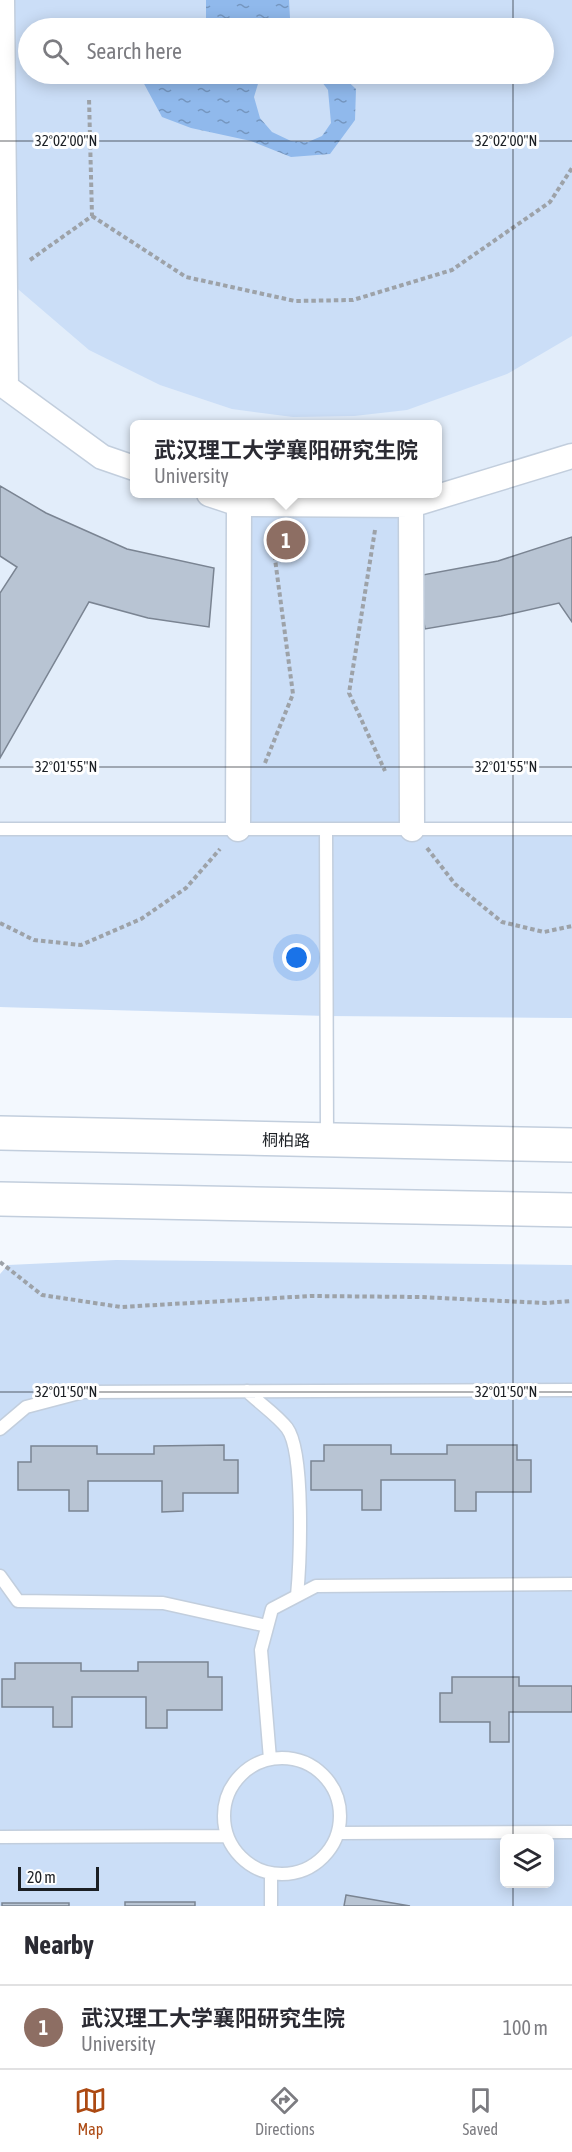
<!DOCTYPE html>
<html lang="en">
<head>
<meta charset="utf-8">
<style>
	:root { --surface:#fff; --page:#f2f2f3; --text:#2b2b33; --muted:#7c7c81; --line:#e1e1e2; --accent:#ac4912 }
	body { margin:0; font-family:"Asap Condensed","Noto Sans SC",sans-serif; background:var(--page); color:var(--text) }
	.controls { position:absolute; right:18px; bottom:18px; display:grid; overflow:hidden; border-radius:9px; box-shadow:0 3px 15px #0003 }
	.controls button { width:54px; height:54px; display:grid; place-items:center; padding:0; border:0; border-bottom:2px solid var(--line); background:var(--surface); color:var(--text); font:30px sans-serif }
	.scale { position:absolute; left:18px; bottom:15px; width:81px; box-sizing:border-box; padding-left:6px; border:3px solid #1b1f24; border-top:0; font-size:16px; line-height:21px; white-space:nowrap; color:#1b1f24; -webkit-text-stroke:4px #fff; paint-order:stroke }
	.you { position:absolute; left:297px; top:958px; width:21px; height:21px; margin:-15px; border:4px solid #fff; border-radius:50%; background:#1a73e8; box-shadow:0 0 0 9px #1a73e833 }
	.badge { display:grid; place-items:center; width:39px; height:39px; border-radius:50%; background:var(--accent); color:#fff; font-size:20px; font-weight:700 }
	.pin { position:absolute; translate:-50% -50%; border:3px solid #fff; box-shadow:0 2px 6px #0006 }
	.popup { position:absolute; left:130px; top:420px; width:312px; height:78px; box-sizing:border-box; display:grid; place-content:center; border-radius:9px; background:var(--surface); filter:drop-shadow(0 2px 4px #0005); font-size:20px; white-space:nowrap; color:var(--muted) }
	.popup b { font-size:22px; color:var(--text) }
	.popup::after { content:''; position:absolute; left:50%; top:100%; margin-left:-12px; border:12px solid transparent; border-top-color:var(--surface) }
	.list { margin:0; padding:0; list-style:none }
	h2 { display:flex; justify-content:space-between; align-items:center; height:78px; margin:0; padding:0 24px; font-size:26px }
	h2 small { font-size:20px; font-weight:400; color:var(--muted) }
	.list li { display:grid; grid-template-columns:39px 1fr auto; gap:18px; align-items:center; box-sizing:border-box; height:84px; padding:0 24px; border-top:2px solid var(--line) }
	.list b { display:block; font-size:22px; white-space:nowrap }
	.list p { margin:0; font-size:20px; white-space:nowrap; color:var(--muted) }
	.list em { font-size:20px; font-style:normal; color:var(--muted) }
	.icon { flex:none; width:33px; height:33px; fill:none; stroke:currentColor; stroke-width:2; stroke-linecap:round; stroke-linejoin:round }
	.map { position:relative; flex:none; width:572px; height:1906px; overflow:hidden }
	.search { position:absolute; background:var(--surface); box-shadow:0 3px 15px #0003; left:18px; right:18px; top:18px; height:66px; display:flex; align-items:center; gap:15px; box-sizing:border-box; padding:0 21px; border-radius:33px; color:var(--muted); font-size:22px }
	.sheet { height:162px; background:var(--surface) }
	nav { display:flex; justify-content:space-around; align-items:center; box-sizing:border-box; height:84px; border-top:2px solid var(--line); background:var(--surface); font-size:16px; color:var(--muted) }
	nav a { display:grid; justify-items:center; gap:3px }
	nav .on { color:var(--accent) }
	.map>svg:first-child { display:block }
	.built { fill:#e2edfa; fill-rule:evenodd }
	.green { fill:#cbdef7; fill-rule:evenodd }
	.water { fill:url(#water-ripples) }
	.building { fill:#b8c4d3; stroke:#7a8492; stroke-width:1.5 }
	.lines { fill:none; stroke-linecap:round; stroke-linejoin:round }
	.lane-casing { stroke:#c2cedd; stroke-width:15 }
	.street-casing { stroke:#c2cedd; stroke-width:27 }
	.primary-casing { stroke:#c2cedd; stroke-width:36 }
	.path { stroke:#9da2a8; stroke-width:4; stroke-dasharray:4.5 3; stroke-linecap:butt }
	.lane { stroke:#fff; stroke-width:12 }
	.street { stroke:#fff; stroke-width:24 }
	.primary { stroke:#fff; stroke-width:33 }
	.ticks { fill:none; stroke:#1b1f24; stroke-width:1.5; stroke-opacity:0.45 }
	.labels { text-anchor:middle; stroke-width:6; stroke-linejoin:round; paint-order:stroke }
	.street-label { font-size:16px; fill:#1b1f24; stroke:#fff }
	.ticks-label { font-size:15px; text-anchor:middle; fill:#1b1f24; stroke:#fff; stroke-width:6; stroke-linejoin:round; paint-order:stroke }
</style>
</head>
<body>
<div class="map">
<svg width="572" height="1906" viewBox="0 0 572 1906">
	<defs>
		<pattern id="water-ripples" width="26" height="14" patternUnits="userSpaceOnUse" patternTransform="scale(1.5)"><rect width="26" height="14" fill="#90b9ec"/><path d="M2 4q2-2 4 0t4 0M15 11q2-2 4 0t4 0" fill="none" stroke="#7596bf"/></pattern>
	</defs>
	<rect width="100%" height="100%" fill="#f3f8fe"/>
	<path class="built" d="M0,0H572V1018L0,1007ZM28,28H544V74H28ZM134,424H437V494H134Z"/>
	<path class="green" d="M2,0H572V336L507,374L407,410L354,416L293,417L232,409L160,385L89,350L5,278ZM28,28H544V74H28Z
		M239,504L411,505L412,829H572V1018L327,1016L0,1007V830L238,829Z
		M116,1260L572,1265V1906H0V1274L8,1265ZM504,1838H550V1884H504Z"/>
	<path class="water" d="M206,0H289L290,18L299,28H206Z
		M160,74H261L254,97L260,118L272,132L291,141L308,142L322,136L331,123L328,90L316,74H340L356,89L355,120L330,154L291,157L251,141L191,128L162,117L142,80Z"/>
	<path class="building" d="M0,486L46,513L127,549L214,568L209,627L148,618L89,602L0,758V593L17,567L0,556Z
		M572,537V622L559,603L501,616L425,629L417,576L498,561Z
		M224,1445V1460H238V1493H183V1511L162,1512V1481H88V1511H69V1490H18V1462H31V1446H97V1454H154V1446Z
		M324,1445H391V1454H447V1445H517V1460H531V1492H476V1511H455V1480H381V1510H362V1490H311V1461H324Z
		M138,1662H208V1677H222V1710H167V1728H146V1697H72V1727H53V1707H2V1679H15V1663H81V1671H138Z
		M452,1677H519V1686H572V1712H509V1742H490V1722H440V1693H452Z
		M346,1895L410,1906H344Z
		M125,1902H195V1906H125Z
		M2,1903H69V1906H2Z"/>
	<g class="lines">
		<g class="lane-casing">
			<path id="lane" d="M0,829H572
				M326,829L327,1140
				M247,1391C259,1403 277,1415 287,1428C305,1452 300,1564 297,1596
				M0,1429L26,1407L83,1392L572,1390
				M0,1576L18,1601L163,1603L267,1626
				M224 1816a58 58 0 1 1 116 0a58 58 0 1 1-116 0Z
				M270,1759L261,1650L272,1609L316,1586L572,1584
				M338,1833L572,1832
				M0,1837L227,1836
				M271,1874V1906"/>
		</g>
		<g class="street-casing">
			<path id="street" d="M2,0L6,387L102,457L134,468
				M209,494L239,504L411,505L572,456
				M411,505L412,829
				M238,829L239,504"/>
		</g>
		<g class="primary-casing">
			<path id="primary" d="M0,1133L572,1145
				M0,1199L572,1210"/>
		</g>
		<path class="path" d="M92,216L186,277L295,301L353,300L452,270L550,202L572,168
			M30,260L92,216L89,98
			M375,530L349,693L385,771
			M265,763L293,694L271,529
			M427,848L455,884L502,922L544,932L572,926
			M0,923L34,940L81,945L141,919L186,888L220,849
			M0,1262L42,1295L121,1307L311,1296L420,1297L545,1303L572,1301"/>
		<use href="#lane" class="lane"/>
		<use href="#street" class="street"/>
		<use href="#primary" class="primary"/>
	</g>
	<path class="ticks" d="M513,0V28M513,74V1838M0,141H572M0,767H572M0,1392H572M513,1884V1906"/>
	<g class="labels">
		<g class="street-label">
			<text transform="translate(286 1140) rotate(1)" y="6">桐柏路</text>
		</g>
	</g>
	<g class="ticks-label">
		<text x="66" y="146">32°02'00"N</text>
		<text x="506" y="146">32°02'00"N</text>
		<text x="66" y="772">32°01'55"N</text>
		<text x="506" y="772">32°01'55"N</text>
		<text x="66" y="1397">32°01'50"N</text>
		<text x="506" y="1397">32°01'50"N</text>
	</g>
</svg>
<div class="controls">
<button><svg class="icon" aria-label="layers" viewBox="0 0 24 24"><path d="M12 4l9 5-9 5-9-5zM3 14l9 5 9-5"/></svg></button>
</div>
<div class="scale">20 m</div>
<div class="you"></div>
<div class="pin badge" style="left:286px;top:540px;background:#8d6e63">1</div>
<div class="popup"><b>武汉理工大学襄阳研究生院</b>University</div>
<div class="search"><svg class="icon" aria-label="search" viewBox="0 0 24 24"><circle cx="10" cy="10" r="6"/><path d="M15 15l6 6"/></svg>Search here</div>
</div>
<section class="sheet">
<h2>Nearby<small></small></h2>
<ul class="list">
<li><span class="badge" style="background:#8d6e63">1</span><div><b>武汉理工大学襄阳研究生院</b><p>University</p></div><em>100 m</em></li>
</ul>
</section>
<nav>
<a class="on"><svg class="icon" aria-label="map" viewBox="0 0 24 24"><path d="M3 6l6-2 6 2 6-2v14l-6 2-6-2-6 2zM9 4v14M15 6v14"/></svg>Map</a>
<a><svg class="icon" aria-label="directions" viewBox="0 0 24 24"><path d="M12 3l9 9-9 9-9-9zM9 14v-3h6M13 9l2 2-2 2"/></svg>Directions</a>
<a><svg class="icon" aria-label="saved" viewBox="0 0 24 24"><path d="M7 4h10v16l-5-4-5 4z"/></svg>Saved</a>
</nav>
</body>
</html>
